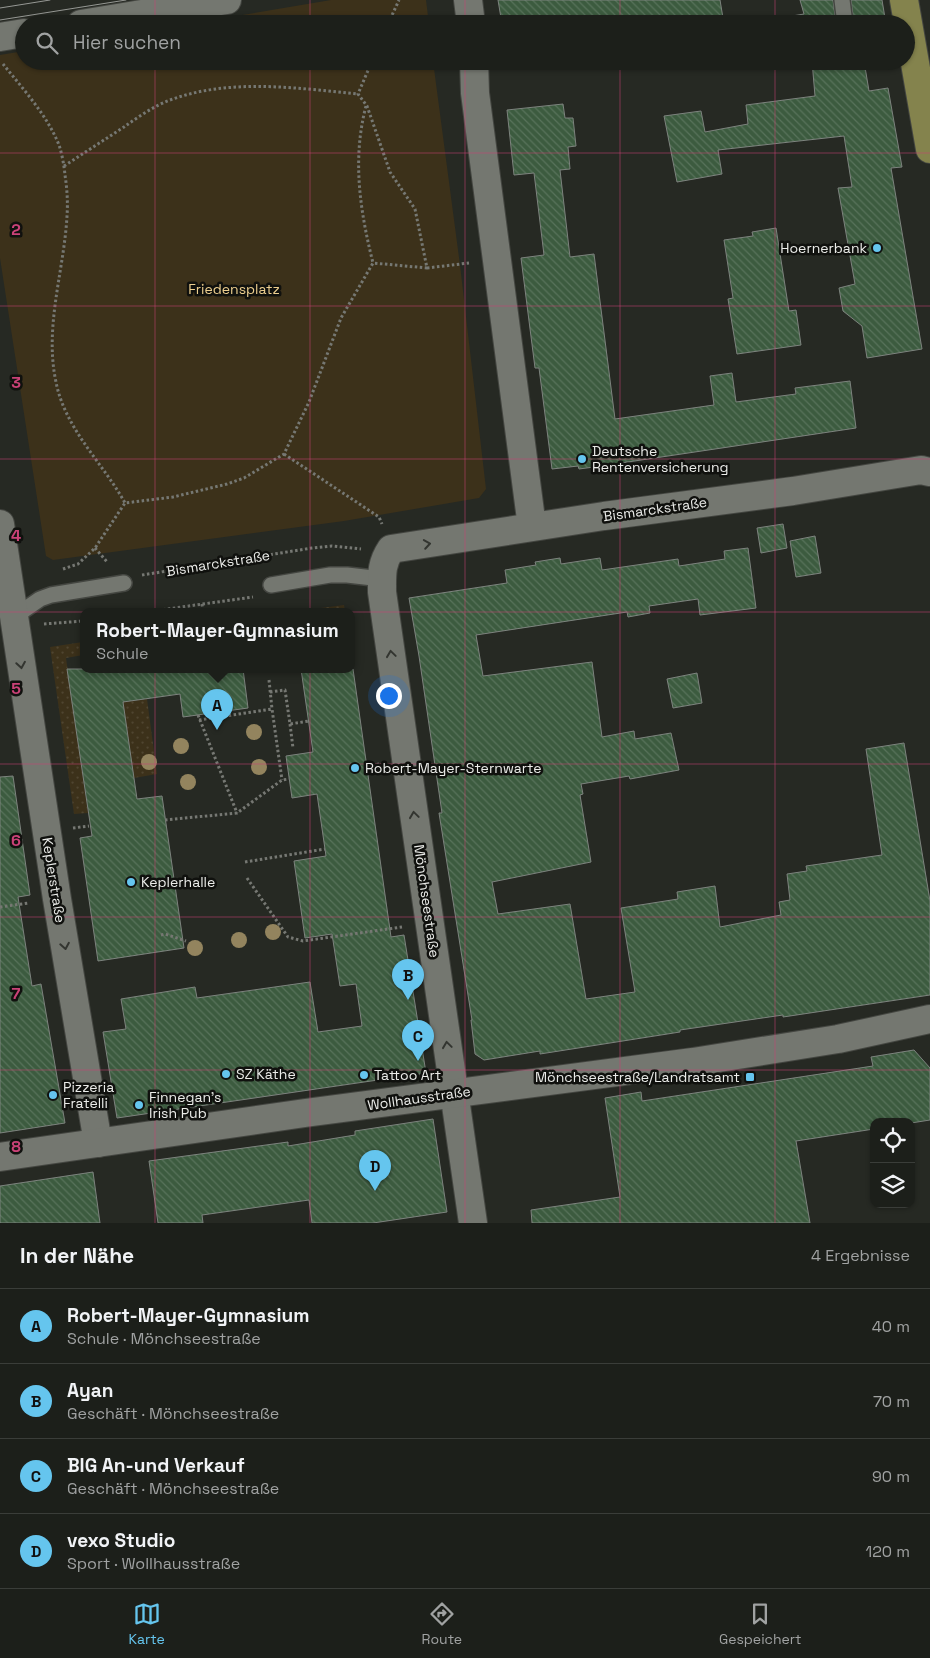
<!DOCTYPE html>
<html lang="de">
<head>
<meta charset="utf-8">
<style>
	:root { --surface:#1c1f1a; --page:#292c27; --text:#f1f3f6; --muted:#a0a2a2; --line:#3a3d39; --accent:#65c5ee }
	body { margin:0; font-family:"Space Grotesk",sans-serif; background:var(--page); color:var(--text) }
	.controls { position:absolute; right:15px; bottom:15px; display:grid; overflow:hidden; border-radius:10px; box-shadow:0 1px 4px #0004 }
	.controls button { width:45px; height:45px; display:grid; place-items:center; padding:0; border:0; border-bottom:1px solid var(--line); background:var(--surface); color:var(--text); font:25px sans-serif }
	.you { position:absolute; left:388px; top:695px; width:18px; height:18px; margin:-12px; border:4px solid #fff; border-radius:50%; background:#1a73e8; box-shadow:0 0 0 8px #1a73e833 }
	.badge { display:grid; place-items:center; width:32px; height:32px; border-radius:50%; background:var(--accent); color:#111; font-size:16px; font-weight:700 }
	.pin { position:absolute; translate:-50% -41px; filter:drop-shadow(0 1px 2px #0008) }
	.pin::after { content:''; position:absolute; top:26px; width:18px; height:15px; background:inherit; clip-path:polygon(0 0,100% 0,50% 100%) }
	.popup { position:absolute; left:80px; top:608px; width:275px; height:65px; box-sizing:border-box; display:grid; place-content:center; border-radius:10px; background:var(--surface); filter:drop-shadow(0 1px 4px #0005); font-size:16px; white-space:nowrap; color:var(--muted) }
	.popup b { font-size:19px; color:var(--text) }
	.popup::after { content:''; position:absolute; left:50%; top:100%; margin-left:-10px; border:10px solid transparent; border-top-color:var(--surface) }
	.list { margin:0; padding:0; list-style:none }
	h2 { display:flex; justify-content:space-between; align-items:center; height:65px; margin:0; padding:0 20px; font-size:21px }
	h2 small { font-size:16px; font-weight:400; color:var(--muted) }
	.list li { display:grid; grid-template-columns:32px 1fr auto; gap:15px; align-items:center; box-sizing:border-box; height:75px; padding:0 20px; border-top:1px solid var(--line) }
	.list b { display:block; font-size:19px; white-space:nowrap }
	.list p { margin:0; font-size:16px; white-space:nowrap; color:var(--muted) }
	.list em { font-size:16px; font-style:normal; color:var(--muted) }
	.icon { flex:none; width:28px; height:28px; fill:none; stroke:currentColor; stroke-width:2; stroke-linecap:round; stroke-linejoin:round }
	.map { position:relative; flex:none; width:930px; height:1223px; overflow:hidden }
	.search { position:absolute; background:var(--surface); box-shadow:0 1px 4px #0004; left:15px; right:15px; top:15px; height:55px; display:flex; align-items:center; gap:12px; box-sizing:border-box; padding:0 18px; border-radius:28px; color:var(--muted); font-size:19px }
	.sheet { height:365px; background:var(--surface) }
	nav { display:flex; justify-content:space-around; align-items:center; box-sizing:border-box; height:70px; border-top:1px solid var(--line); background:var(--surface); font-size:14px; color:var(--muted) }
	nav a { display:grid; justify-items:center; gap:2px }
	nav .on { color:var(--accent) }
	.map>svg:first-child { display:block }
	.grass { fill:url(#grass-dots) }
	.park { fill:#3c311a }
	.building { fill:url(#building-back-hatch); stroke:#7d837e }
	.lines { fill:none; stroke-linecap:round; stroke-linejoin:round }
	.lane-casing { stroke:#444641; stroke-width:18 }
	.street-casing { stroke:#444641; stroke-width:30 }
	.secondary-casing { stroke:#444641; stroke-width:30 }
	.primary-casing { stroke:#444641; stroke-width:30 }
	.path { stroke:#767873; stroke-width:3; stroke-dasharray:2.5 2.5; stroke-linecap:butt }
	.lane { stroke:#747770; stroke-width:15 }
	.street { stroke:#747770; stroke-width:28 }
	.secondary { stroke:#747770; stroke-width:28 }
	.primary { stroke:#84834d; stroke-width:28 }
	.tram { stroke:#969894; stroke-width:1 }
	.tree { fill:#93845e }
	.oneway { stroke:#333530 }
	.grid { fill:none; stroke:#ca4277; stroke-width:1; stroke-opacity:0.55 }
	.poi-dot { fill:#65c5ee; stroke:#10110e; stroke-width:2 }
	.labels { text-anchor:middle; stroke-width:5; stroke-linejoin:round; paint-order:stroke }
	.poi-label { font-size:14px; fill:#ebece9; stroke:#10110e; text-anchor:start }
	.park-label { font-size:14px; fill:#edcf8f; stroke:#10110e }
	.street-label { font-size:14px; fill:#ebece9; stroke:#10110e }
	.grid-label { font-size:16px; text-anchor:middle; font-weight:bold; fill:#ca4277; stroke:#10110e; stroke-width:5; stroke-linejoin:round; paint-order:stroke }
</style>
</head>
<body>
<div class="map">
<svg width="930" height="1223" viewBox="0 0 930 1223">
	<defs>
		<pattern id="grass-dots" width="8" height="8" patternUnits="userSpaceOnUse" patternTransform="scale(1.25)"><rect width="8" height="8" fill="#3c311a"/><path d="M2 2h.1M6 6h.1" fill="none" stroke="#4f4530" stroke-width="1.8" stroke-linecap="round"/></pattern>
		<pattern id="building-back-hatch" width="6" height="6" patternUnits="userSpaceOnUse" patternTransform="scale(1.25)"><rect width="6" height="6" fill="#3c5b3f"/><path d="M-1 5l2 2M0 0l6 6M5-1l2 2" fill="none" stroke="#58735b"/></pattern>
	</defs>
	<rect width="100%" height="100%" fill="#262923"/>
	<path class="grass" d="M344,605L345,611H297Z
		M83,642V655L66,658L88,813L74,814L50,647Z
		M147,699L157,774L134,778L123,702Z"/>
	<path class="park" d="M331,0H426L429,24H189Z
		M24,51V61H433L460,265L486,489L479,498L344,521L53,560L46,556L0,258V55Z"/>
	<path class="building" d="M498,0H720L724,24H502Z
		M800,0H833L836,24H763L762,21L804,14Z
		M851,0H882L886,24H854Z
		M812,61H864L869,91L888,88L902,167L891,168L922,349L867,358L862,326L843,311L839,288L855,284L838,188L852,187L844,136L718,150L722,174L677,182L664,116L701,111L705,132L748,124L746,105L815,96Z
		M563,104L565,118H573L576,146L568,147L570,169L560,170L570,257L594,254L615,419L714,405L710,376L732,373L736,402L796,394L795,388L850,381L856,428L621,463L622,468L595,472L594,467L579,469L578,466L552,469L539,368H535L521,258L544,255L534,173L514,175L507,110Z
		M776,228L789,311L796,310L801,345L737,354L728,299L733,298L724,240L753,236L752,232Z
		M783,524L787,548L761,553L757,528Z
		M815,536L821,573L796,577L790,541Z
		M748,548L756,608L700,615L698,599L649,606L650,613L628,617L627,612L476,635L483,676L592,662L602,737L634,731L635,739L671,733L679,770L630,779L629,776L581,784L583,794L580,795L591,862L492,882L498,914L570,904L586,999L635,992L621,908L678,899L677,892L715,886L720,927L781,915L779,902L790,900L787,874L807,871L806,866L882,855L866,749L904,743L930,901V995L783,1017V1015L680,1030V1032L540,1054V1051L484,1060L475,1054L471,1020H472L439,813H442L419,656L409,598L507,583L505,570L536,565L535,562L560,558L561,564L600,558L602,570L678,559L679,566L725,559L724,551Z
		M67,669H243L248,708L183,717L180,694L123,702L137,799L162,796L184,948L98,961L80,838L92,836Z
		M301,669H353L391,937L404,935L426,1073L117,1118L103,1032L126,1029L121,999L195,987L197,998L310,982L318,1032L362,1026L356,984L340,986L332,934L305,938L294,861L326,856L317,794L292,798L286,756L313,752Z
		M697,673L702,703L673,708L667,679Z
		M13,776L30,895L18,897L32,986L41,984L65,1123L0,1133V777Z
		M914,1050L930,1068V1120L911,1123V1122H874V1129L796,1141L810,1223H532L531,1210L620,1197L605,1098L641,1092L642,1101L873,1066L871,1057Z
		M433,1119L447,1212L373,1223H312L309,1200L202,1215L203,1223H158L149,1161L288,1142V1146L355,1135V1131Z
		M93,1172L100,1223H0V1186Z"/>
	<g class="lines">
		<g class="lane-casing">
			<path id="lane" d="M842,0L845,24
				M271,585L330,575H347L382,579
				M14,617L40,599L51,595L124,583"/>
		</g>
		<g class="street-casing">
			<path id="street" d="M468,0L471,24
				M81,24L227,0
				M0,37L24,33
				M474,61L475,93L532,527
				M0,524L57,899L98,1143
				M473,1223L382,592C382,574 381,564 391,549L604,516L793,491L921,470L930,472"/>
		</g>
		<g class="secondary-casing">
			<path id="secondary" d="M0,1157L305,1113L693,1062L838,1039L930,1019"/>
		</g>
		<g class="primary-casing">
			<path id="primary" d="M904,0L930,149"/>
		</g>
		<path class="path" d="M388,24L399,0
			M3,64C23,89 47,115 59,145C62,154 64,165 65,175C67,188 68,202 67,216C64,271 44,327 56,382C65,429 103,463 125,503
			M366,106C352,159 360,211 373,263
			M64,166C84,153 104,140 124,127C138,117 154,106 170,100C230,78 296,88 358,94
			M427,268L469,263
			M284,454L379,517L382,524
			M95,548L108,563
			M63,569L78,564L95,548L125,503L173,497L227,484L244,478L284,454L309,402L341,318L373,263L427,268L415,209L390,172L367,106L358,94L372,61
			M142,575L312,548L332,546L361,549
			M202,604L203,611
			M153,611L253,597
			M44,624L83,621
			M269,680L272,709
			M270,692L285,690L290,724L309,721
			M198,715L237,813
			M199,720L272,709L282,780
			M290,724L293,748
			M367,766L379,764
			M165,820L237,813L282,780L289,779
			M73,828L89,826
			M245,862L325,849
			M247,878L288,937L303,941L402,927
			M0,907L29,903
			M161,935L165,934L186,941"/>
		<use href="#lane" class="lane"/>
		<use href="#street" class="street"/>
		<use href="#secondary" class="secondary"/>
		<use href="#primary" class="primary"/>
		<path class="tram" d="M0,8L50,0
			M0,20L126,0"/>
	</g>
	<g class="tree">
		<circle cx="254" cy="732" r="8"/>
		<circle cx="181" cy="746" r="8"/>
		<circle cx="149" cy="762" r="8"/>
		<circle cx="259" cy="767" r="8"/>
		<circle cx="188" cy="782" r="8"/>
		<circle cx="273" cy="932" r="8"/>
		<circle cx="239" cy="940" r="8"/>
		<circle cx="195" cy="948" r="8"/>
	</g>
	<defs><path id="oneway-chevron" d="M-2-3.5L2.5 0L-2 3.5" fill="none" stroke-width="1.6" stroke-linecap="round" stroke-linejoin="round" transform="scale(1.25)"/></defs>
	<g class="oneway">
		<use href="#oneway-chevron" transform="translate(427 544) rotate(-9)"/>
		<use href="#oneway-chevron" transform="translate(391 654) rotate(-98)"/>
		<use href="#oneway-chevron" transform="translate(21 665) rotate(81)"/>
		<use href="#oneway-chevron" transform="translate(414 815) rotate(-98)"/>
		<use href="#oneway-chevron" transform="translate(65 946) rotate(80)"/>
		<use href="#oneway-chevron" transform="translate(447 1045) rotate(-98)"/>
	</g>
	<path class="grid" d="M155,0V24M310,0V24M465,0V24M620,0V24M775,0V24M155,61V1223M310,61V1223M465,61V1223M620,61V1223M775,61V1223M0,153H930M0,306H930M0,459H930M0,612H930M0,764H930M0,917H930M0,1070H930"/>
	<g class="poi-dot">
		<circle cx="877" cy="248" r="5"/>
		<circle cx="582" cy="459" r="5"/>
		<circle cx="355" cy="768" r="5"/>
		<circle cx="131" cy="882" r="5"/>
		<circle cx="226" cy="1074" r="5"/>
		<circle cx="364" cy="1075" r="5"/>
		<rect x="745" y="1072" width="10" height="10" rx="2.5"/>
		<circle cx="53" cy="1095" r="5"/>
		<circle cx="139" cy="1105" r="5"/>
	</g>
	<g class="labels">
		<g class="poi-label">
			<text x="867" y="253" text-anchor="end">Hoernerbank</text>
			<text x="592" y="456">Deutsche<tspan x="592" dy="16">Rentenversicherung</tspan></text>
			<text x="365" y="773">Robert-Mayer-Sternwarte</text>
			<text x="141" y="887">Keplerhalle</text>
			<text x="236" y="1079">SZ Käthe</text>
			<text x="374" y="1080">Tattoo Art</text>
			<text x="740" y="1082" text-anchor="end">Mönchseestraße/Landratsamt</text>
			<text x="63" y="1092">Pizzeria<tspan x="63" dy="16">Fratelli</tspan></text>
			<text x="149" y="1102">Finnegan's<tspan x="149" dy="16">Irish Pub</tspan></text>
		</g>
		<g class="park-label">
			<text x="234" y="294">Friedensplatz</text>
		</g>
		<g class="street-label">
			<text transform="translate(655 509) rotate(-8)" y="5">Bismarckstraße</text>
			<text transform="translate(218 563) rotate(-9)" y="5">Bismarckstraße</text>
			<text transform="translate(54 880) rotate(81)" y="5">Keplerstraße</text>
			<text transform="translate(427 901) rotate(82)" y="5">Mönchseestraße</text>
			<text transform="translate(419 1098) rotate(-8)" y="5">Wollhausstraße</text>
		</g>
	</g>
	<g class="grid-label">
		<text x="16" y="235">2</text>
		<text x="16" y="388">3</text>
		<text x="16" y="541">4</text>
		<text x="16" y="694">5</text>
		<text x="16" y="846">6</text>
		<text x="16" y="999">7</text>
		<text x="16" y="1152">8</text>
	</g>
</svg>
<div class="controls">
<button><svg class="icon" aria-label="locate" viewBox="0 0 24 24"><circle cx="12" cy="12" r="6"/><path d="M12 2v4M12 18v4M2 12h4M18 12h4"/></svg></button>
<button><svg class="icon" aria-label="layers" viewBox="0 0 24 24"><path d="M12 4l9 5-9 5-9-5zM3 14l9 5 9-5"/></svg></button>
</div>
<div class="you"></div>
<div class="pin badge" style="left:217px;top:730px">A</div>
<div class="popup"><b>Robert-Mayer-Gymnasium</b>Schule</div>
<div class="pin badge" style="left:408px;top:1000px">B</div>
<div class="pin badge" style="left:418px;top:1061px">C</div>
<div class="pin badge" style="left:375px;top:1191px">D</div>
<div class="search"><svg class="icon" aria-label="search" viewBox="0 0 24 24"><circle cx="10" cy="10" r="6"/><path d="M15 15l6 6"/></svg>Hier suchen</div>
</div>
<section class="sheet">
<h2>In der Nähe<small>4 Ergebnisse</small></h2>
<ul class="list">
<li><span class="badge">A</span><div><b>Robert-Mayer-Gymnasium</b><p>Schule · Mönchseestraße</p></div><em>40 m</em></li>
<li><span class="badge">B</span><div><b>Ayan</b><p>Geschäft · Mönchseestraße</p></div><em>70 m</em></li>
<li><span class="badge">C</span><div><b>BIG An-und Verkauf</b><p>Geschäft · Mönchseestraße</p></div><em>90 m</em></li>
<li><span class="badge">D</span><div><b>vexo Studio</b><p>Sport · Wollhausstraße</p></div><em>120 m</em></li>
</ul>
</section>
<nav>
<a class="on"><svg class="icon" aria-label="map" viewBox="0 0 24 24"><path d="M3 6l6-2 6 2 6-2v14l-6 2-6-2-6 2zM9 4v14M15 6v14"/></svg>Karte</a>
<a><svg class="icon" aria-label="directions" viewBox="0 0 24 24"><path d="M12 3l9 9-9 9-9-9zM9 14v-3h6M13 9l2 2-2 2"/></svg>Route</a>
<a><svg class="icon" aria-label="saved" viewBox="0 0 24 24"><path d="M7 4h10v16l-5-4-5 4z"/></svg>Gespeichert</a>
</nav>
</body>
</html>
